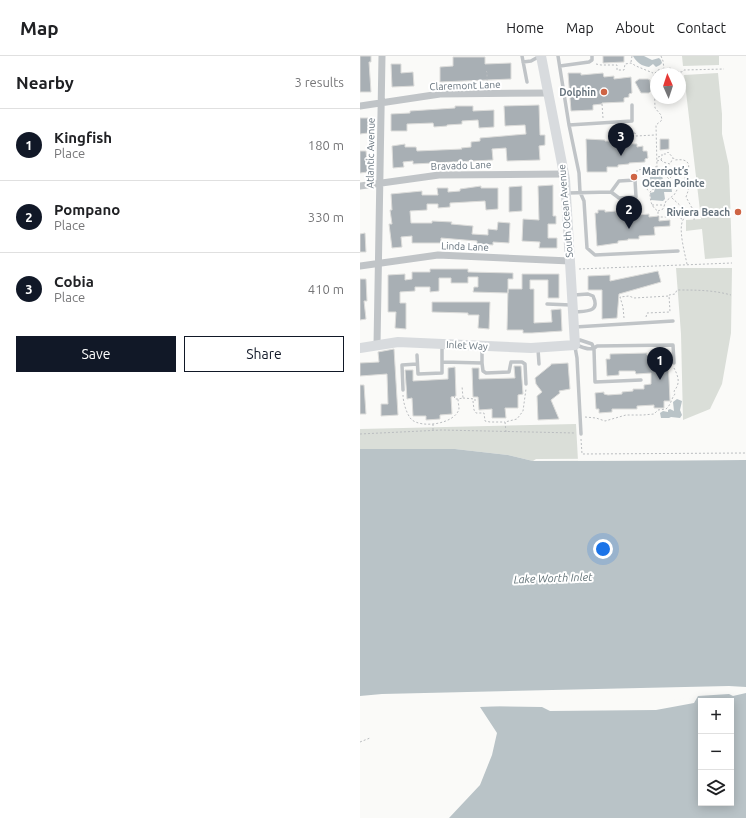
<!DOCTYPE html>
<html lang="en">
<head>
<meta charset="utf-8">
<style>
	:root { --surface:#fff; --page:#f6f6f6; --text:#202124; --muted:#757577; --line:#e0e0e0; --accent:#111827 }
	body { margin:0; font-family:Ubuntu,sans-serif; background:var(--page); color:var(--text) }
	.controls { position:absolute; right:12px; bottom:12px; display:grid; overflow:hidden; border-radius:0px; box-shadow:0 2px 10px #0003 }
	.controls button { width:36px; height:36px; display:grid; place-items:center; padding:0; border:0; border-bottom:1px solid var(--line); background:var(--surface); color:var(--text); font:20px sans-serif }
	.compass { position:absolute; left:290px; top:12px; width:36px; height:36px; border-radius:50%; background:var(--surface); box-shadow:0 2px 10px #0003; rotate:357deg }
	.you { position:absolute; left:243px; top:493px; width:14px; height:14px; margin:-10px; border:3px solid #fff; border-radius:50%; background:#1a73e8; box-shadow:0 0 0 6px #1a73e833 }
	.badge { display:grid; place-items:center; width:26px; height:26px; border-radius:50%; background:var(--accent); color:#fff; font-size:13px; font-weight:700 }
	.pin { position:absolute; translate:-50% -33px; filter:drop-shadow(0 1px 2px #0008) }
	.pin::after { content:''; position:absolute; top:21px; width:14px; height:12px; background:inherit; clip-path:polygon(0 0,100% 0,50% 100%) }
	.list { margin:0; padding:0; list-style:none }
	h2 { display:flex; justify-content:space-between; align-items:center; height:52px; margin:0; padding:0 16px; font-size:17px }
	h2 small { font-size:13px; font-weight:400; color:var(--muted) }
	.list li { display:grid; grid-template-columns:26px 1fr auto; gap:12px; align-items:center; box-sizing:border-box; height:72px; padding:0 16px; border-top:1px solid var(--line) }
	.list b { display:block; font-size:15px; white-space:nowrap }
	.list p { margin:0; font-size:13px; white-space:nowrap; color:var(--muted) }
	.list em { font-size:13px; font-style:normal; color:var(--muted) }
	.actions { display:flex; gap:8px; padding:12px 16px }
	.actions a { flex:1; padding:9px 0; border:1px solid var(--accent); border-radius:0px; text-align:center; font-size:14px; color:var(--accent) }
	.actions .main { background:var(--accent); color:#fff }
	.icon { flex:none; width:22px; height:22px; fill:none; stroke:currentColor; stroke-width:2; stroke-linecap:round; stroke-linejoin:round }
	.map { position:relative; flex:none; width:386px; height:762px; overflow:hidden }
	header { display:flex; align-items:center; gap:24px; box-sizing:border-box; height:56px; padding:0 20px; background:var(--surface); border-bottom:1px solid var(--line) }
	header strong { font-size:19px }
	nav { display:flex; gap:22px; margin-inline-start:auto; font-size:14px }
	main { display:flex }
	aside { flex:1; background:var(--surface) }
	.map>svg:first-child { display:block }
	.green { fill:#daded8 }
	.water { fill:#b9c3c7; fill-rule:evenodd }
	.pier { fill:#fafaf8 }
	.building { fill:#a8afb4; stroke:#dcdcda }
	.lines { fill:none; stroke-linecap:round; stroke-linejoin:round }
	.path { stroke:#babdc0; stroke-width:1; stroke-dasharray:2 2; stroke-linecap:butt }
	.lane { stroke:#c0c4c7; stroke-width:3.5 }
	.street { stroke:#c0c4c7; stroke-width:7 }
	.secondary { stroke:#d8dbde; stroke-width:10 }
	.poi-dot { fill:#ce6444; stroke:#fff; stroke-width:1.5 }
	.labels { text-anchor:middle; stroke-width:4; stroke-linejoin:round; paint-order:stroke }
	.street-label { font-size:10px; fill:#68757f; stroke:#fff }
	.poi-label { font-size:10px; font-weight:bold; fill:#68757f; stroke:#fff; text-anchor:end }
	.water-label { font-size:11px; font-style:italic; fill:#637378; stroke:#fff }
</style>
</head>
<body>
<header>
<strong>Map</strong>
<nav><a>Home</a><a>Map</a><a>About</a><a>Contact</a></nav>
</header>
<main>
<aside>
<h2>Nearby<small>3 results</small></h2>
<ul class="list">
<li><span class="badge">1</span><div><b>Kingfish</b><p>Place</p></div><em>180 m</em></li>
<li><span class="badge">2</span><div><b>Pompano</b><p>Place</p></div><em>330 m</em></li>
<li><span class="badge">3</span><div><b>Cobia</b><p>Place</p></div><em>410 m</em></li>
</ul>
<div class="actions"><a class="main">Save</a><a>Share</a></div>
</aside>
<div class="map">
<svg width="386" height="762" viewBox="0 0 386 762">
	<rect width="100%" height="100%" fill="#fafaf8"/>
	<path class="green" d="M322,0H359V9L323,10Z
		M358,17L362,58V78L369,110L372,201L345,203L342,173L326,175V164L341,163L324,19Z
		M316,212H372L371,277L362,328L350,353L323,364L321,278Z
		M216,368L218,405H173L148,399L95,393H0V373Z"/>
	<path class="water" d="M273,0H284L292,4L299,2L301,4L302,7L300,9L296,11L293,8L289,11C282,10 277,7 273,0Z
		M292,120H302L304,127L303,129L311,128L312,136H304L305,143L303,145L291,144L290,137L294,136L295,132L293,129L290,128V121Z
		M317,343L322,345L320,354L322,359L320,362L311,361L309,362H301L300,357L303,355L308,356V354L310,353L314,355L313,346Z
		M0,393H95L148,399L173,405L386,404V762H89L120,729L132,699L137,677L120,651L181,648L304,647L332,644L334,634L148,636L0,642ZM341,645H371V747H341Z"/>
	<path class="pier" d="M386,402V404L173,405L176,403Z
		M369,630L386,631V637L373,640L369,638L338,640L334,647L296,654L190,655L182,651L119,650L120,649L181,646L304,645L331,642V636H248L224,639L148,638L0,644V640L22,638Z"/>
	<path class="building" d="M0,0H11V6H9L11,36H0Z
		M243,0H264V6L243,7Z
		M93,1H125V8L151,7V23L80,26V11L93,10Z
		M31,8H41V17L53,16L54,30L32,31Z
		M208,17H221V19L243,17L244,21L254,20V23L271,21L272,37L269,38V41L264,42V46L242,47V48L233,49V54L211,55Z
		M279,23H288L290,24L291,35L289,37H281L275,26Z
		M179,49L180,79H185V89L179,90L180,104L147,105L146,92L132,93L133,104L53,108V105L43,106L44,111L33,112L32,90L45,88V91H56L57,95L102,93L101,92L111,91V86L120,85V82L166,78L165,69L145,70L144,50Z
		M95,50H113V55L134,54V71L119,72L118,64L102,65V68L87,69V70L74,71L73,67L47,68V75H31V58L50,57V55L95,52Z
		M0,62H8V77L0,78Z
		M226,83L245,84V85H256V87L277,88V91L283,90V95H287L288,102L285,103V106L269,107V108L258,109V111H247V116H227Z
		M300,83H309V93L300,94Z
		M0,95H6L8,116L0,117Z
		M193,129V160H196V168H188V182H197V192H179L180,186L162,185L163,163L179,164L178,130Z
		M121,130V132H138V153L126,154L125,145L90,147V151L78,152V148H67V154L50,155L51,167H72V165L92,166L91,168L113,170L112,178L128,179V173L137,174L138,166L150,167L149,187L133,186V189L117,188V185L81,182V187H52V180L41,181L42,191L32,192L29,168H32L30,154H32L31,138L62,135V139H78L77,132H88V136L100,135V133Z
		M162,130V155L149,156V131Z
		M238,154H245V156L256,155V157L267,156V158L278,157V159L289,158V161L299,160V165L310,164V170L294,171L295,179L279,180V183H268V184L258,185V187L237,190L235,157H238Z
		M5,177L6,196H0V178Z
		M70,213H108V216L153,217V223H148V237L113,236L114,231H118V221H108V227H91V222H79V235L70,236V231H55V235L40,236V247H46V273L35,272L36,256H28V219L45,218V224L52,223V216H70Z
		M298,215L301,226L259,238L257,262L242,263V234H228V220L250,219V225Z
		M162,218H199V242H188V224H170V233H174V267L192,266L191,254L201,253L202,275L172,277H163V274H147L148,233H162Z
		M0,223H6L7,245H4L6,263L0,264Z
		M72,246H130L129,273L118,272L119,259H108V257L72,256Z
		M34,293L38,359L21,360V348H28L27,318L0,320V307L19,306L18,296Z
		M287,297V299L304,298V302H308L310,345H304V352H294V349L277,350V353H252V356L239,357V353H236L235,337L244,336V338L248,339L262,338V336L273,335V333H284V329L291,328V317L276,318L275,315H259V319L247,320L246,303H250V298Z
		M208,307L210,333L199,335L200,337L191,344L199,363L178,364L177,340L182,336L176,328L175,322L191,309V308Z
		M154,310H161L163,338L158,339V352H145L146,362H132V353L119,354L118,341H113L112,312H119V323L155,322Z
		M95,311L96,340L91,341L92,358L80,359V363L66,364V360H53L52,342L47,343L45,314H53V325L88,323V312Z
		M0,329H4L6,358H0Z"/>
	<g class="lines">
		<path class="path" d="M301,0L303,5L304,13
			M271,6L272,0
			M236,8L241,9H257V14H264L265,8L271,7L276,10L293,17
			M126,15L127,16V32
			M242,48L243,62
			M270,77H275L276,80L295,79
			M298,101L302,100V98H306L308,96L315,104C331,102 331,110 325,122
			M301,104L303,106L310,108L313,102
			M297,105L301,104L302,101
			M297,111H294L289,119V129L293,131V134L290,136C290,144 291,151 298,155V161H318L322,163
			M277,116V114L285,113V116H290
			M310,122L321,111
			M289,129L287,133L289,136
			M312,142L323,152
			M292,149H305
			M332,152L335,154L334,164
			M298,155L303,153L306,145L314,139L317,134L316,130
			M327,208C325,198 318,173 323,164C325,159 330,157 332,152L326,141C329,133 330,129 325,123L315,129L297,111L296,69L302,64L301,59L295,52L294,18L298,14L310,12L315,15L322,16L324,14L364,13
			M219,213L372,207
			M286,261L287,257L310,256L309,239L315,238L317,234C336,234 353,234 371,239
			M264,262L263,251L260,241L269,240L274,242L309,240
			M43,339C43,345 46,357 51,363C61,373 95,368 99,353C99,350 98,346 98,343L103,342L102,330
			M94,340L95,343H98
			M103,342L115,343V345H113L114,354L116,357H124L125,365L130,366H145
			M225,361L236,362L245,365L266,359H283L294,358L298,354L306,353C311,349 311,343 315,338L314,335C321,327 318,320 314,312
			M73,368V374
			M146,376L145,366L157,363L163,355L166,333
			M0,378L82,374L215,377
			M221,383L222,398L386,397
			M0,686L10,682"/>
		<path class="lane" d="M162,0L167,26
			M198,0L209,69L219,117L220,136L224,145L227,192L235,199L318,195
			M163,6L171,5L180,0
			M200,10L229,6L232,4V0
			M209,69L272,65V49
			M207,137L251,136L259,142L276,141L275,124L259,125L251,136
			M214,239L228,238L233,240C241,257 225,255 214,256
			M187,248L211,249
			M215,271L313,265
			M217,286L220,284L232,288L234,293L235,326L281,324
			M216,289C223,291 231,296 237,290L313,289L314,307
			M122,290V307
			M215,291L217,302L221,378
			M178,293L179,308
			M57,299L58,318L82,317V289
			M83,306L122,307L123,315L126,317L149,316L151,306H162L165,308L166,328
			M43,334L42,309L57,308"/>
		<path class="street" d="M0,50L80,38L188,37
			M0,130L79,119L204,118
			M0,210L78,199L210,205
			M17,289L22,0"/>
		<path class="secondary" d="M0,292L38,286L171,292L215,289L205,123L181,0"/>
	</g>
	<g class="poi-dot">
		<circle cx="244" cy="36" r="4"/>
		<circle cx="274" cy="121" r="4"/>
		<circle cx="378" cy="156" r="4"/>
	</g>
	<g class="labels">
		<g class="street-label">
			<text transform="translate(105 29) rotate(-2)" y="4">Claremont Lane</text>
			<text transform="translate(10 97) rotate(-89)" y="4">Atlantic Avenue</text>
			<text transform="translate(101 109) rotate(-2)" y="4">Bravado Lane</text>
			<text transform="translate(205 155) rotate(-95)" y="4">South Ocean Avenue</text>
			<text transform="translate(105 190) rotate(2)" y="4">Linda Lane</text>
			<text transform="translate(107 289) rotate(3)" y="4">Inlet Way</text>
		</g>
		<g class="poi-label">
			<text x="236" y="40">Dolphin</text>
			<text x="282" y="119" text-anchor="start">Marriott’s<tspan x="282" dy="12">Ocean Pointe</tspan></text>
			<text x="370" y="160">Riviera Beach</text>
		</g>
		<g class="water-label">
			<text transform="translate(193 522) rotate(-2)" y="4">Lake Worth Inlet</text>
		</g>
	</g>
</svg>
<div class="controls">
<button>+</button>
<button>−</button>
<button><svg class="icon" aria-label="layers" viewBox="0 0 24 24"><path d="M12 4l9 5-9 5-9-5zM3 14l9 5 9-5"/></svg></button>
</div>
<svg class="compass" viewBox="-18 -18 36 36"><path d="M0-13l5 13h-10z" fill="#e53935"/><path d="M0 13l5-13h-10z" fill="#757577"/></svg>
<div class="you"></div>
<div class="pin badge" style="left:300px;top:324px">1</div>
<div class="pin badge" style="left:269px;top:173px">2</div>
<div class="pin badge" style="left:261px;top:100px">3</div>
</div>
</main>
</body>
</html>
